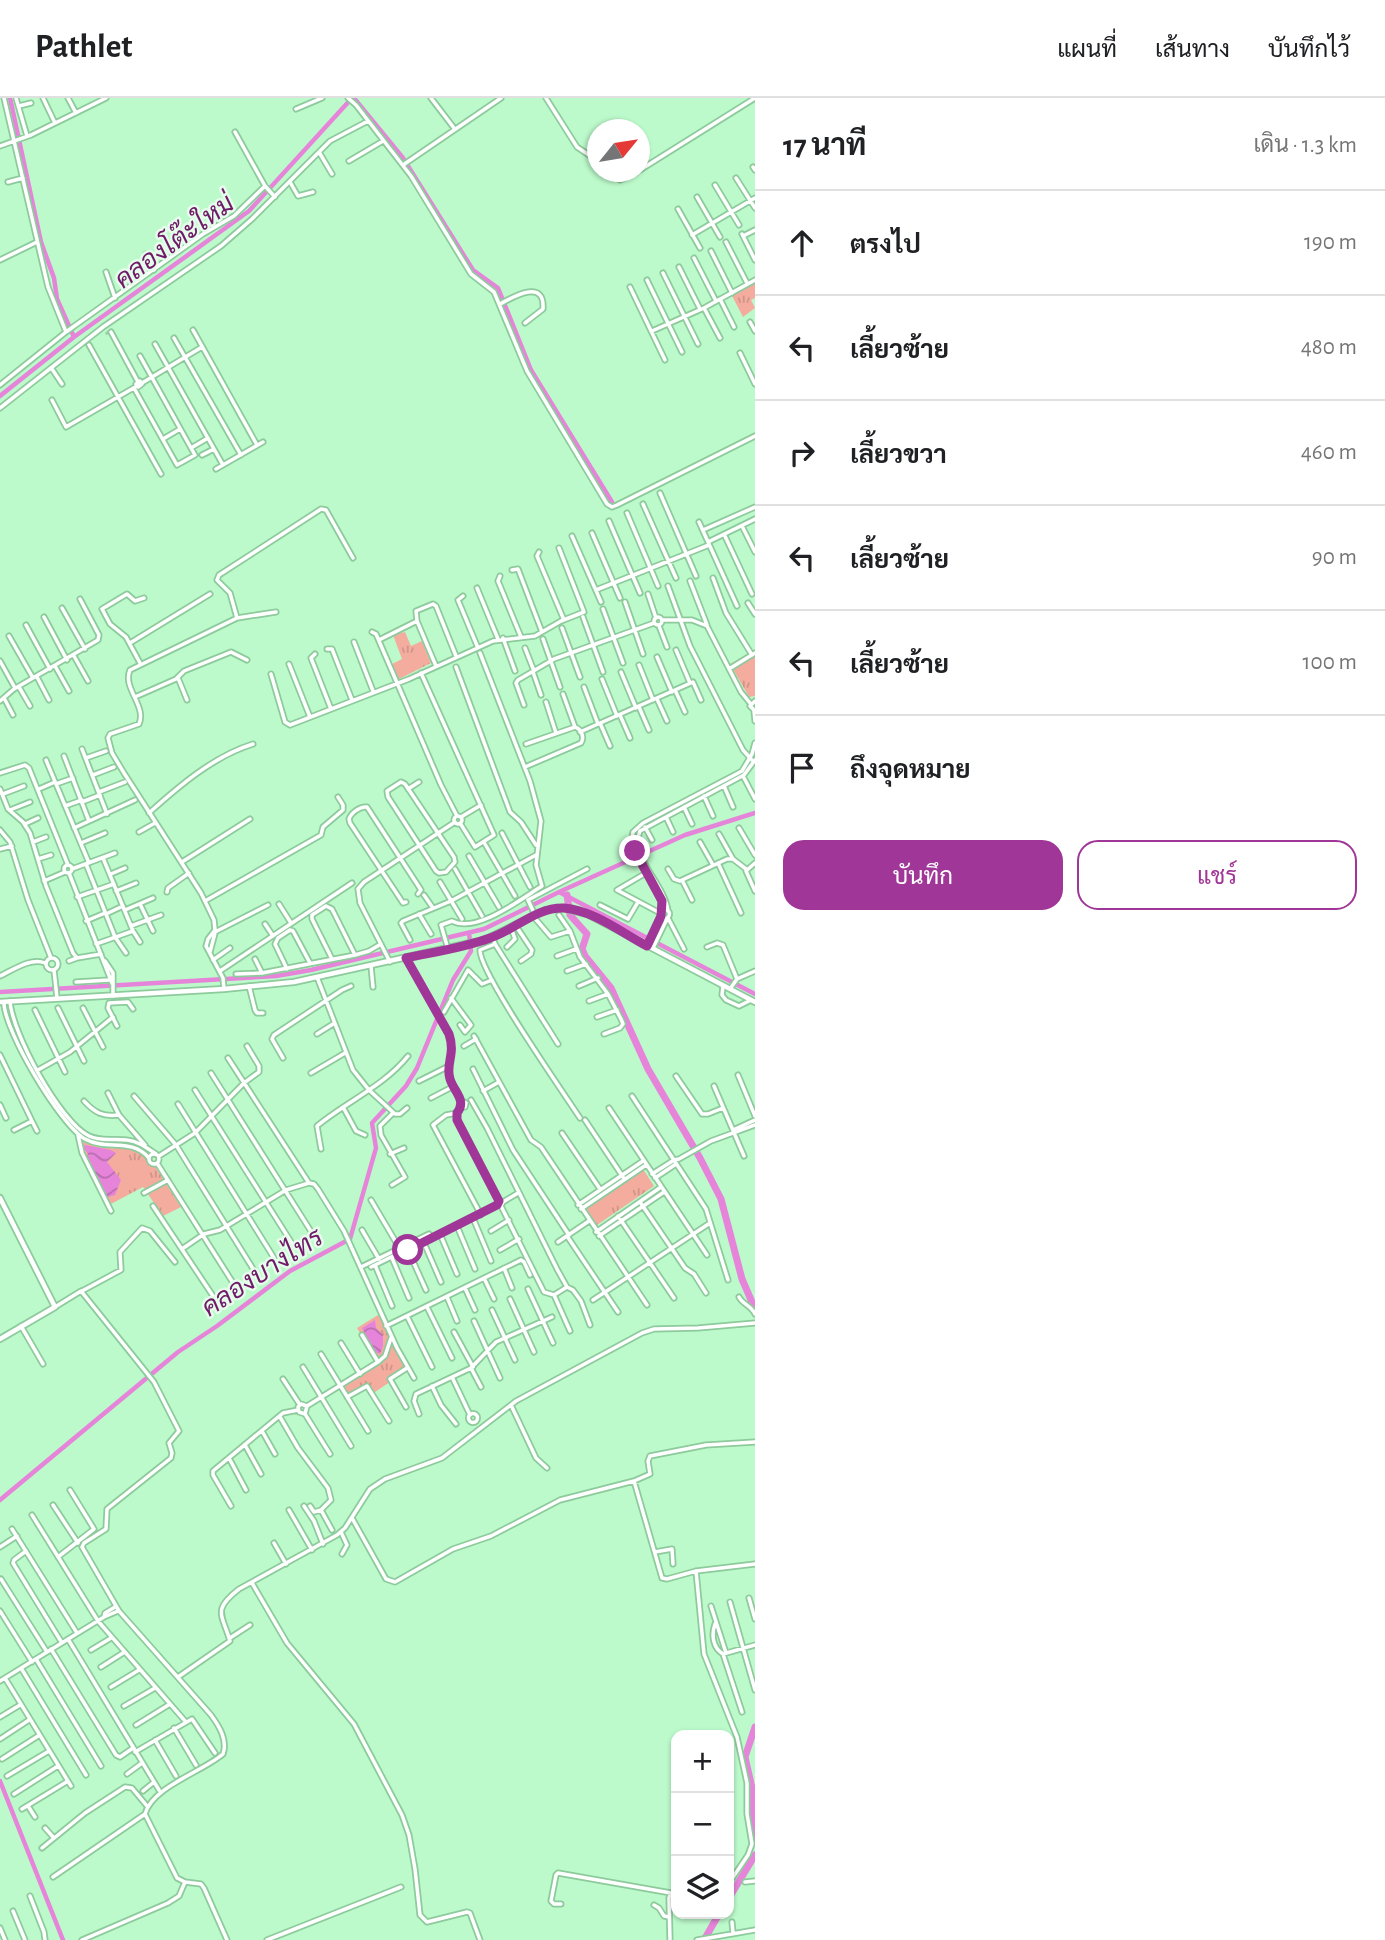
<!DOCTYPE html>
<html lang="th">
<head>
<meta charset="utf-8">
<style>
	:root { --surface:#fff; --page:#f6f6f6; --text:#202124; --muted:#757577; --line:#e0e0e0; --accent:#a03697 }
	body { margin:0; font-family:"Alegreya Sans",Sarabun,sans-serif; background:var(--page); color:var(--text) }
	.controls { position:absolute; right:21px; bottom:21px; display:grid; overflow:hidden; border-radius:14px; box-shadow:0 2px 5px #0004 }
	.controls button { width:63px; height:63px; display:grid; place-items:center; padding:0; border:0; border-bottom:2px solid var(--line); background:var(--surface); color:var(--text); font:35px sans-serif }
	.compass { position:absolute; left:587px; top:21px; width:63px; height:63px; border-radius:50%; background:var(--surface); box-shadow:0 2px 5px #0004; rotate:60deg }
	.stop { position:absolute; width:21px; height:21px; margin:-16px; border:5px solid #a03697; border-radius:50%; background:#fff }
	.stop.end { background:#a03697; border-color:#fff; box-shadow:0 2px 7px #0008 }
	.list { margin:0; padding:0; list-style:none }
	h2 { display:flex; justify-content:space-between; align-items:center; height:91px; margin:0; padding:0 28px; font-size:30px }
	h2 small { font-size:23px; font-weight:400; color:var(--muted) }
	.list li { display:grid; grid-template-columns:46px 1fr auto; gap:21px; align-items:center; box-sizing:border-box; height:105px; padding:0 28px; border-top:2px solid var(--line) }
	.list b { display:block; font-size:26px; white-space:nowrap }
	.list em { font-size:23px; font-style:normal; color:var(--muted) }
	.actions { display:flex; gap:14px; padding:21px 28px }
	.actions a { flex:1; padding:16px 0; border:2px solid var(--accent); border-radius:21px; text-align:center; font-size:24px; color:var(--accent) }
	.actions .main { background:var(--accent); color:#fff }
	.icon { flex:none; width:38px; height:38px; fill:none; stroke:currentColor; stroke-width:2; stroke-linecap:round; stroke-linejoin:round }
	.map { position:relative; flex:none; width:755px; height:1842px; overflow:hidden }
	header { display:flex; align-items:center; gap:42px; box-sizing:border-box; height:98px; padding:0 35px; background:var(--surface); border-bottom:2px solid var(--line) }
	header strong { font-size:33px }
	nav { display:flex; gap:38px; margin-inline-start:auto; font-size:24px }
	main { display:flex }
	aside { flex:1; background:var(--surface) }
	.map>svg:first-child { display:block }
	.park { fill:url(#park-tufts) }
	.water { fill:url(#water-waves) }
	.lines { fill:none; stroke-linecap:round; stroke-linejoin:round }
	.canal { stroke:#e684da; stroke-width:4.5 }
	.river { stroke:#e684da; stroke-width:7 }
	.minor-tunnel { stroke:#9bd2a9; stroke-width:3.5; stroke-dasharray:3.5 2; stroke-linecap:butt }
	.minor-casing { stroke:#8dca9c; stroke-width:7 }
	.tertiary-casing { stroke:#8dca9c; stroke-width:8 }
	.minor { stroke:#fff; stroke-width:3.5 }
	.tertiary { stroke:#fff; stroke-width:4.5 }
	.route { stroke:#a03697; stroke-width:9 }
	.labels { text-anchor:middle; stroke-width:5; stroke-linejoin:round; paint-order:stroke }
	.water-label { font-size:26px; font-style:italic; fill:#711a6a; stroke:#e5fdea }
</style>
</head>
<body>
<header>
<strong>Pathlet</strong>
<nav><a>แผนที่</a><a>เส้นทาง</a><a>บันทึกไว้</a></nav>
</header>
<main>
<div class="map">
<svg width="755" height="1842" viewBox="0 0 755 1842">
	<defs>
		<pattern id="park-tufts" width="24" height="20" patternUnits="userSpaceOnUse" patternTransform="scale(1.75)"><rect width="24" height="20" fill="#f3ac9e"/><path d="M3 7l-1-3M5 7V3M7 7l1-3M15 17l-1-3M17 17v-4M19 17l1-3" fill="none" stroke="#d09488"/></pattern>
		<pattern id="water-waves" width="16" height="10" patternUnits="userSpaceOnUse" patternTransform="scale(1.75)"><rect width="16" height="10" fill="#e684da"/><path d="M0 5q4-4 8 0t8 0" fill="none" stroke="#b96db0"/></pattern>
	</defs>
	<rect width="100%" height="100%" fill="#bcfacb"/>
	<path class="park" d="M755,182V200L751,202L755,210L743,219L730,194Z
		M405,534L411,548L422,543L431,565L399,581L392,566L402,561L393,537Z
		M755,552V598L749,599L730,566Z
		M83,1044C90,1046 98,1050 106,1050C122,1051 140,1046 148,1064L153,1065L181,1109L163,1118L143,1089L109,1107L79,1045Z
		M641,1068L654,1088L597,1127L584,1107Z
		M378,1217L386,1228L408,1270L389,1281L390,1284L372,1296L366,1288L348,1301L340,1288L378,1264L357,1230Z"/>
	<path class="water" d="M85,1047L111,1052L116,1055L107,1064L121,1082L115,1097L108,1099L104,1095L87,1062L88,1056L83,1049Z
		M375,1222L376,1230L383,1237V1248L380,1256L375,1254L362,1230Z"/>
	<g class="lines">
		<path class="canal" d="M10,0L41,144L54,180L57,201L74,239
			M354,0L403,60L473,172L498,190L531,272L612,404
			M0,298L74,239L249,113L352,0
			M559,794L755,896
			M0,894L276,878L311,872L484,831L559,794L685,737L755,715
			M0,1402L178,1254L217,1228L290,1173L350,1141L376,1050L372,1025L406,988L417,970L453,882L471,853L469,835
			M0,1683L63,1842"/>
		<path class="river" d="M567,797L570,817L587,836L582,851L585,858L611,890L648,971L700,1060L721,1101L742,1181L755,1211
			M755,1629L745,1659L752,1690V1721L755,1739
			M729,1800L755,1757
			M704,1842L719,1816"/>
		<path class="minor-tunnel" d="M106,234L108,236"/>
		<g class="minor-casing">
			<path id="minor" d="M4,0L48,189L66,234
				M16,0L27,38
				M43,0L55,25
				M68,0L76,15
				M348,0L356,7L411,78L471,176L494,194L527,273L607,406L612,409L617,407L755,338
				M431,0L454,30
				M546,0L577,49L598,63
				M19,8L31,5
				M296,11L322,0
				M235,34L265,88L275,99
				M0,48L31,37L106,0
				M319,54L332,76
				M349,63L383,43
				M403,67L501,0
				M753,69L755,72
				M640,72L755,0
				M607,74L620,82L637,74
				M736,80L755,110
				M8,84L23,80
				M290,84L298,98L313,94
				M715,87L739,127
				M697,99L720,139
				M678,111L700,150
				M742,136L755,162
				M692,137L755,100
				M743,138L755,132
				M726,144L747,185
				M711,153L732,195
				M146,156L154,172
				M694,160L716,203
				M0,162L37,144
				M679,169L700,211
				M106,174L115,200
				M663,175L698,246
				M647,182L682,254
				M630,189L665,262
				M720,201L734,229
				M500,206C513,199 545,180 543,211L525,225
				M704,210L720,240
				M750,224L755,233
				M193,232L257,347
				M652,233L704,210L755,182
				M111,234L138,284
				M174,240L241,357
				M155,246L223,367
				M89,247L161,376
				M740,255L755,286
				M140,258L191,350L208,340
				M52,271L62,286
				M140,283L142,286L138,289L136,286Z
				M142,285L202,249
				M0,287L66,234L203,136L234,118L265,88
				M134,290L177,367L195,357L191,350
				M52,302L66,329L137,288
				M0,310L103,229L221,148L252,121L330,43L368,23
				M163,341L180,331
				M202,357L214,351
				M216,371L263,344
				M660,395L696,478
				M643,406L676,480
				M627,415L658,488
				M609,423L640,495
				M699,424L737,508
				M742,428L755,454
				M703,432L755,409
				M592,435L620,500
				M724,436L752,496
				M572,438L601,504
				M708,444L755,421
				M539,454L537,458L564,522
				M512,472L518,471L542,534
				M500,478L498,483L521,539
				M713,480L726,515L752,557
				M690,483L707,527
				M668,488L690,548L743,652L752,662
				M477,490L498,541
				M596,492L709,447
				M648,496L656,520
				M463,498L458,502L478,550
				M625,504L643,556
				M748,505L755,516
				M62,510L85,551
				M603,511L623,565
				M654 523a4 4 0 1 1 8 0a4 4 0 1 1-8 0Z
				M44,519L67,562
				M583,519L603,574
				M237,520L276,514
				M662,522H692L707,528L741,594L750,605
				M26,527L50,571
				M659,528L667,549
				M562,530L580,579
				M372,534L376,536L441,687L457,718
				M9,538L33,580
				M503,540L515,573
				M543,541L560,589
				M379,542L417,523
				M354,544L373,593
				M130,545L210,496
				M525,550L534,573
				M327,551H332L352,602
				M676,552L690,585
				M315,556L311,560L331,611
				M74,558L88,583
				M657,559L672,594
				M0,563L15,590
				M140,565L126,539L110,526L102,511L127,496L135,503L144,500
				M289,566L310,619
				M639,567L653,602
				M55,568L69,593
				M436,568L417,523L416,513L433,506L436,508L456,558
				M456,569L510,714L521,724L536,747
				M729,571L755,555
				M533,574L541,597
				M621,574L636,610
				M421,575L494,737L475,749L460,725
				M271,576L285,624L290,627L409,581L493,543L535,538L561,523L584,514L559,450
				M37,579L49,602
				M178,580L187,602
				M602,581L617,618
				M19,589L30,608
				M584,589L598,626
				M675,592L685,614
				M563,596L575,629
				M135,599L176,581L184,573L231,554L247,562
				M4,600L13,617
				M657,601L667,623
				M0,603L14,591L98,542L99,537L80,501
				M755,603L750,608L755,613
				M546,604L556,635
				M524,607L516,585L518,582L554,561L654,525
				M639,609L649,632
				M754,613L755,623
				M620,617L630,640
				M600,625L610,648
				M580,634L693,584L701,602
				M82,651L107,716
				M64,658L89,723
				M86,660L106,653
				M46,662L89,765
				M525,669L581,645C585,639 581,631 575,629L526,646
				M0,675L25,667L29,670L68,767
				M93,677L114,669
				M743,678L755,701
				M401,684L405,686L454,759L455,764L446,774L439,775L436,773L388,699L387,693Z
				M56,686L73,680
				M724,688L733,709
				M0,691L8,711L23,724L30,735L46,788L73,855L77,860L101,856
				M39,691L55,684
				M408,691L419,684
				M99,694L125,684
				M3,696L24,688
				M704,698L713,718
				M82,704L100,697
				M65,708L82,702
				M684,709L692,726
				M10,712L30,704
				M149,715C179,688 214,658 253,646
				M454 722a4 4 0 1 1 8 0a4 4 0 1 1-8 0Z
				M461,719L481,707
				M666,719L673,734
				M25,726L38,720
				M645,729L652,742
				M74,730L135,702
				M739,730L755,757
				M0,732L10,744L28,802L51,860
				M139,734L155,725
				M502,735L530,789
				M719,736L733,761L746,771
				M33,744L46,739
				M700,744L713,767
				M81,745L105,735
				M485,746L515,798
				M0,751L12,748
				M469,758L499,809
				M103,760L133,833L140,844
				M38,761L51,757
				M182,764L250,721
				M718,765L741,815
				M755,765L746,773L755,793
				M86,766L115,839L126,855
				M64 771a4 4 0 1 1 8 0a4 4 0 1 1-8 0Z
				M72,771L115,755
				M455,771L482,818
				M668,771L674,781L680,783L727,761H733
				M69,775L112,885
				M646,775L617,792L660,815
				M111,776L125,770
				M682,782L692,802
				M44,783L65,774
				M440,784L462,821
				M116,793L136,785
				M167,794L168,790L189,775
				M424,797L433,810
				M77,799L114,786
				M205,803L321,737L323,729L343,712V707L338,699
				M406,804L403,805L350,725L349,721C351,715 360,708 367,709L421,792L418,796
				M140,806L153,833
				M279,806L291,825
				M600,807L628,821L638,804
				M660.5 816a4.5 4.5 0 1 1 9 0a4.5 4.5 0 1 1-9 0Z
				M125,812L153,800
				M662,813C662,785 627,763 633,734L643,725L742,673L752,656L755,645
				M668,813C665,786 629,759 640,733L744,677L755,662
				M106,816L123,808
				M419,816L431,836
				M535,817L528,802L587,771
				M559,817L570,833L580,859L608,896L621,921L623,926L620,930L604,936
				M533,818L551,839L570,833
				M668,820L684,851
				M86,823L105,815
				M265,826L273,838
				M131,828L161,817
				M516,828L532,852L531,856L521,863
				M215,834L268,807
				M493,839L495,846L558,946
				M410,842L401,825L403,823L451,803L536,757
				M96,846L133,833
				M495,846L480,852C479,874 563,994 580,1020
				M647,848L661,818
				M507,849L515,841L511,830
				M707,849L717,845L723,847L737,881
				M653,850L667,821
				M448,851L441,827L452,823C476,836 521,801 542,788L536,767L541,723L530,683L480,555
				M210,854L215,835
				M557,858L576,851
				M46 866a6 6 0 1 1 12 0a6 6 0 1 1-12 0Z
				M406,860L449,936C456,956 447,960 449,977C450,986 458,995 462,1003
				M255,861L262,875
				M332,861L312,821V817L326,808L332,811L355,857
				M213,862L230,850
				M69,863L77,860
				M105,863L113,875V898
				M390,864L360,805L358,791L364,784L455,724
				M371,868L373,889
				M287,871L275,846L278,840L290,832L293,833L310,865
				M54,872L57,900
				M220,873L352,785
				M567,873L586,866
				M236,876L262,875L355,857L369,853L381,846
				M0,878C13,872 31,859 45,865
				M317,879L353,972L369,992L395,1016H400L407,1010
				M76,884L109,882
				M249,888L255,912L257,915H263
				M579,888L598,880
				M723,888L722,897L726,902L739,908L751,902
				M224,891L223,880L206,848L208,841L215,832L214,822L201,795L124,675L112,655L108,640L110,636L139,626C147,608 122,590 130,572L237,520L230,495L217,482L219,477L321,411L326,412L353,460
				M730,891L737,881L755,873
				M451,900L471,927L465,934L460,927
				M10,903C12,935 60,1024 89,1038C102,1044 113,1040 127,1042C138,1043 147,1050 156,1056
				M589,903L608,896
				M4,904C3,931 60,1027 85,1041C107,1053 131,1039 149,1060
				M58,910L84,963
				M83,910L103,949
				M35,912L65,974
				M444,914L468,872L482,886L492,882
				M597,919L617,912
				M117,928L108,910L109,905L128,904L133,911
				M317,936L333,926
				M474,938L531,1042L541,1049L647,1207
				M464,948L476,941
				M0,957L32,1023L14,1032
				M228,960L309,1085L314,1086L318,1091L344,1133L397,1250L414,1280
				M283,960L272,941L274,937L342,892L351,888
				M473,971L513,1052L569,1137
				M38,972L70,954L113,919
				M211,975L312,1135
				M311,975L345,955
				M738,977L755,1018
				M676,978L702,1016H708L723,1010
				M419,983L449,968
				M714,988L744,1058
				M195,992L293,1147
				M483,993L499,984
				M108,995L119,1017L145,1047
				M134,998L176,1047L255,1174
				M632,998L706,1111L728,1182
				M431,1000L454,988
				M471,1002L487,1030L557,1171L567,1189L573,1192L581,1203L590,1227
				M84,1003C95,1015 103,1019 119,1017
				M462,1003L466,1005L465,1009L461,1008Z
				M178,1006L274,1160
				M0,1007L6,1020
				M343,1009L356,1033L365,1037
				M462,1009L457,1015V1022L499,1103
				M609,1010L707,1157
				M457,1015L446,1017L433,1027L481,1117
				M585,1022L623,1079
				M32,1023L37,1033
				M733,1032L755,1022
				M562,1035L600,1091
				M78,1037L82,1055L111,1113
				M321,1051L317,1028C346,1004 384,988 408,958
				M149 1061a5 5 0 1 1 10 0a5 5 0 1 1-10 0Z
				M390,1056L404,1050
				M159,1058L195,1035L244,985L259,974V968L247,948
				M157,1065L235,1188
				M652,1076L674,1062L679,1061L711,1043L755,1027
				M655,1080L676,1066
				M392,1087L405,1079L381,1037L380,1028L393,1015
				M144,1095L168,1082
				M371,1102L400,1151
				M503,1104L518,1095
				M640,1104L685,1170L694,1176L706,1195
				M578,1107L643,1063
				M153,1108L215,1201
				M501,1108L497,1107L499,1103L503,1104L501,1108L544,1194L554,1197L567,1189
				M581,1111L646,1067
				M618,1118L674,1200
				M473,1120L491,1163
				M457,1128L475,1171
				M362,1132L379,1161
				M491,1133L509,1122
				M596,1134L661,1089
				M440,1136L457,1176
				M567,1138L618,1214
				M599,1138L664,1094
				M558,1144L589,1123
				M424,1145L441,1184
				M182,1151L204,1136L220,1132L286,1092L309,1085
				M408,1152L426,1192
				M500,1152L519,1141
				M392,1160L409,1200
				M375,1167L392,1208
				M361,1169L429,1136
				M371,1169L497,1107
				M504,1170L512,1190
				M484,1180L494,1201
				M465,1190L475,1212
				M528,1191L553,1245
				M82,1193L121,1172L120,1154L142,1130L150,1133L175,1164
				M554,1197L570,1233
				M447,1199L457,1223
				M739,1199C743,1207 751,1207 755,1216
				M510,1201L534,1254
				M593,1202L710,1125
				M55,1209L81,1193L154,1284L179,1333L169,1345L172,1355L171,1360L107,1411L106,1431L84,1445L82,1449L119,1513L211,1617C219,1628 228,1642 223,1656C202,1674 152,1689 145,1716L177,1780L185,1784L201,1786L204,1790L227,1842
				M427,1209L452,1260
				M492,1212L515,1262
				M407,1218L432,1269
				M474,1223L500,1280
				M21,1228L43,1266
				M386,1228L521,1162L524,1164L530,1177
				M454,1234L473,1269
				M362,1237L378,1264
				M341,1245L360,1276
				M321,1256L368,1333
				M303,1269L351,1348
				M471,1270L481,1289
				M452,1279L471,1270L496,1244L552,1219
				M283,1281L300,1307
				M432,1288L441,1307L456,1326
				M347,1299L367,1288L389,1323
				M511,1307L536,1360L547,1370
				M307,1308L378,1264L385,1258L391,1240
				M406,1309L390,1281L407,1270
				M468.5 1320a4.5 4.5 0 1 1 9 0a4.5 4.5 0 1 1-9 0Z
				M305,1316L307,1308L301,1306L298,1309L299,1314L305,1316L330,1356
				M419,1316L414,1303L416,1296L452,1279L470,1317
				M280,1319L298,1350L328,1390L331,1402L321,1412L332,1432
				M262,1333L275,1356
				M245,1347L261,1376
				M229,1360L246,1392
				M634,1383L650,1376L648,1363L650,1358L706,1347L755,1344
				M53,1407L78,1445
				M231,1408L213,1377V1373L283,1315L298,1312
				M304,1408L314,1423L323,1446
				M310,1408L314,1414L321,1412
				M289,1412L312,1452
				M32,1417L98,1523L185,1623
				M352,1420L386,1481L395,1484L453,1451L491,1438L560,1402L634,1383L662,1480L667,1481L696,1473L704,1556L737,1639L747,1685V1716L752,1746L748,1757L729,1785
				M12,1431L77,1535
				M341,1434L347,1447L342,1456
				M274,1445L286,1466
				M0,1449L17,1438
				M26,1453L14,1462L13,1465L62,1545
				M655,1454L672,1451L673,1466
				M58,1459L94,1431L70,1392
				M696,1473L755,1466
				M1,1481L47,1554
				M252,1485L287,1545L354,1626L402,1717L409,1737L415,1771L420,1817L427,1824L467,1814L470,1815L480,1842
				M749,1500L755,1521
				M730,1504L755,1592
				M711,1508L726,1555
				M0,1513L32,1564
				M104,1519L118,1513
				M715,1526C711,1537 713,1550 723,1556
				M230,1540L250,1527
				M68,1541L159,1692
				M51,1551L116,1657L120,1659L133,1650
				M91,1552L111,1540
				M36,1561L101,1668
				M101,1569L123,1555
				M21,1570L86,1677
				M178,1579L230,1543C222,1516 212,1512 239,1491L337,1437L345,1430L370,1391L385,1381L442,1360L516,1303L642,1235L654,1231L698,1230L755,1225
				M5,1580L71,1688
				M0,1583L104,1519L105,1515L115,1509
				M111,1589L139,1572
				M124,1608L155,1590
				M742,1614L723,1556L755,1547
				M0,1619L20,1607
				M136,1627L170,1606
				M174,1630L196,1667
				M0,1641L29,1622
				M155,1642L176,1678
				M135,1654L192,1621L215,1655
				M2,1661L38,1638
				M127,1676L142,1665
				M7,1678L49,1653
				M143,1693L154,1684
				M14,1696L58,1668
				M28,1708L35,1719
				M22,1711L68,1683
				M45,1730L54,1740
				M42,1750L85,1715L125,1689L132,1690L147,1708
				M53,1779L145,1716
				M745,1784L755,1783
				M30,1798L44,1834L45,1842
				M561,1806H554L551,1803L556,1777L558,1775L671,1795
				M654,1807L659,1810L664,1818L669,1819
				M13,1813L25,1842
				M732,1824L733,1835
				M0,1830L5,1842
				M82,1842L168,1805L179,1798L185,1784
				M267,1842L401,1789
				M670,1842L669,1800L671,1795L676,1794
				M697,1842L755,1832"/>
		</g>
		<g class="tertiary-casing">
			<path id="tertiary" d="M0,904L224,891L294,884L484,842L545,812L563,810L587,816L755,904
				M0,1100L55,1209L0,1241"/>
		</g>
		<use href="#minor" class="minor"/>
		<use href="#tertiary" class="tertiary"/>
	</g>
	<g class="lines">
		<path class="route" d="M408,1152L497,1107L499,1103L457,1022V1015C467,1002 454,994 450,981C445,966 456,957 449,936L406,860C434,854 463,850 490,840C515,832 536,809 564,810C593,812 622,835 647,848L661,818L662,803L635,753"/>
	</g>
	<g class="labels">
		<g class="water-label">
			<text transform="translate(174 143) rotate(-36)" y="9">คลองโต๊ะใหม่</text>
			<text transform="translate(262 1174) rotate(-33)" y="9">คลองบางไทร</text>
		</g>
	</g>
</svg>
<div class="controls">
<button>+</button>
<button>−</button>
<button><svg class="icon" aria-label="layers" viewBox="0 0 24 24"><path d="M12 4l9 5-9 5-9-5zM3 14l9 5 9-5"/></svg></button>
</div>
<svg class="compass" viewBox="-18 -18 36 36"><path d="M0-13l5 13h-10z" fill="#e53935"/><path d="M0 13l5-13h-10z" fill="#757577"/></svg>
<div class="stop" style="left:408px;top:1152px"></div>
<div class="stop end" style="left:635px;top:753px"></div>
</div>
<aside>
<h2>17 นาที<small>เดิน · 1.3 km</small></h2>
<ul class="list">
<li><svg class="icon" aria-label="ahead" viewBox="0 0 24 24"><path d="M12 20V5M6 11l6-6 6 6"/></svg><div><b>ตรงไป</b></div><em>190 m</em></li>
<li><svg class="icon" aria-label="left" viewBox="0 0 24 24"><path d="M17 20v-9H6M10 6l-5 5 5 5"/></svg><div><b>เลี้ยวซ้าย</b></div><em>480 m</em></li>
<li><svg class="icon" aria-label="right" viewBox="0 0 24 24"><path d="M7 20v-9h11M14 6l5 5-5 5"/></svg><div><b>เลี้ยวขวา</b></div><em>460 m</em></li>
<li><svg class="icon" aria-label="left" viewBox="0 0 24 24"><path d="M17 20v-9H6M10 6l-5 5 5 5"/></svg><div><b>เลี้ยวซ้าย</b></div><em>90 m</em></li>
<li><svg class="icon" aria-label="left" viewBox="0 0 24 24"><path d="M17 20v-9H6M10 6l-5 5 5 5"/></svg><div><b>เลี้ยวซ้าย</b></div><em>100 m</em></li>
<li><svg class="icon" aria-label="arrive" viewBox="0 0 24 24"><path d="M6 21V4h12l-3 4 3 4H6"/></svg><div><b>ถึงจุดหมาย</b></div></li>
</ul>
<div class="actions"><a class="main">บันทึก</a><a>แชร์</a></div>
</aside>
</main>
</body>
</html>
